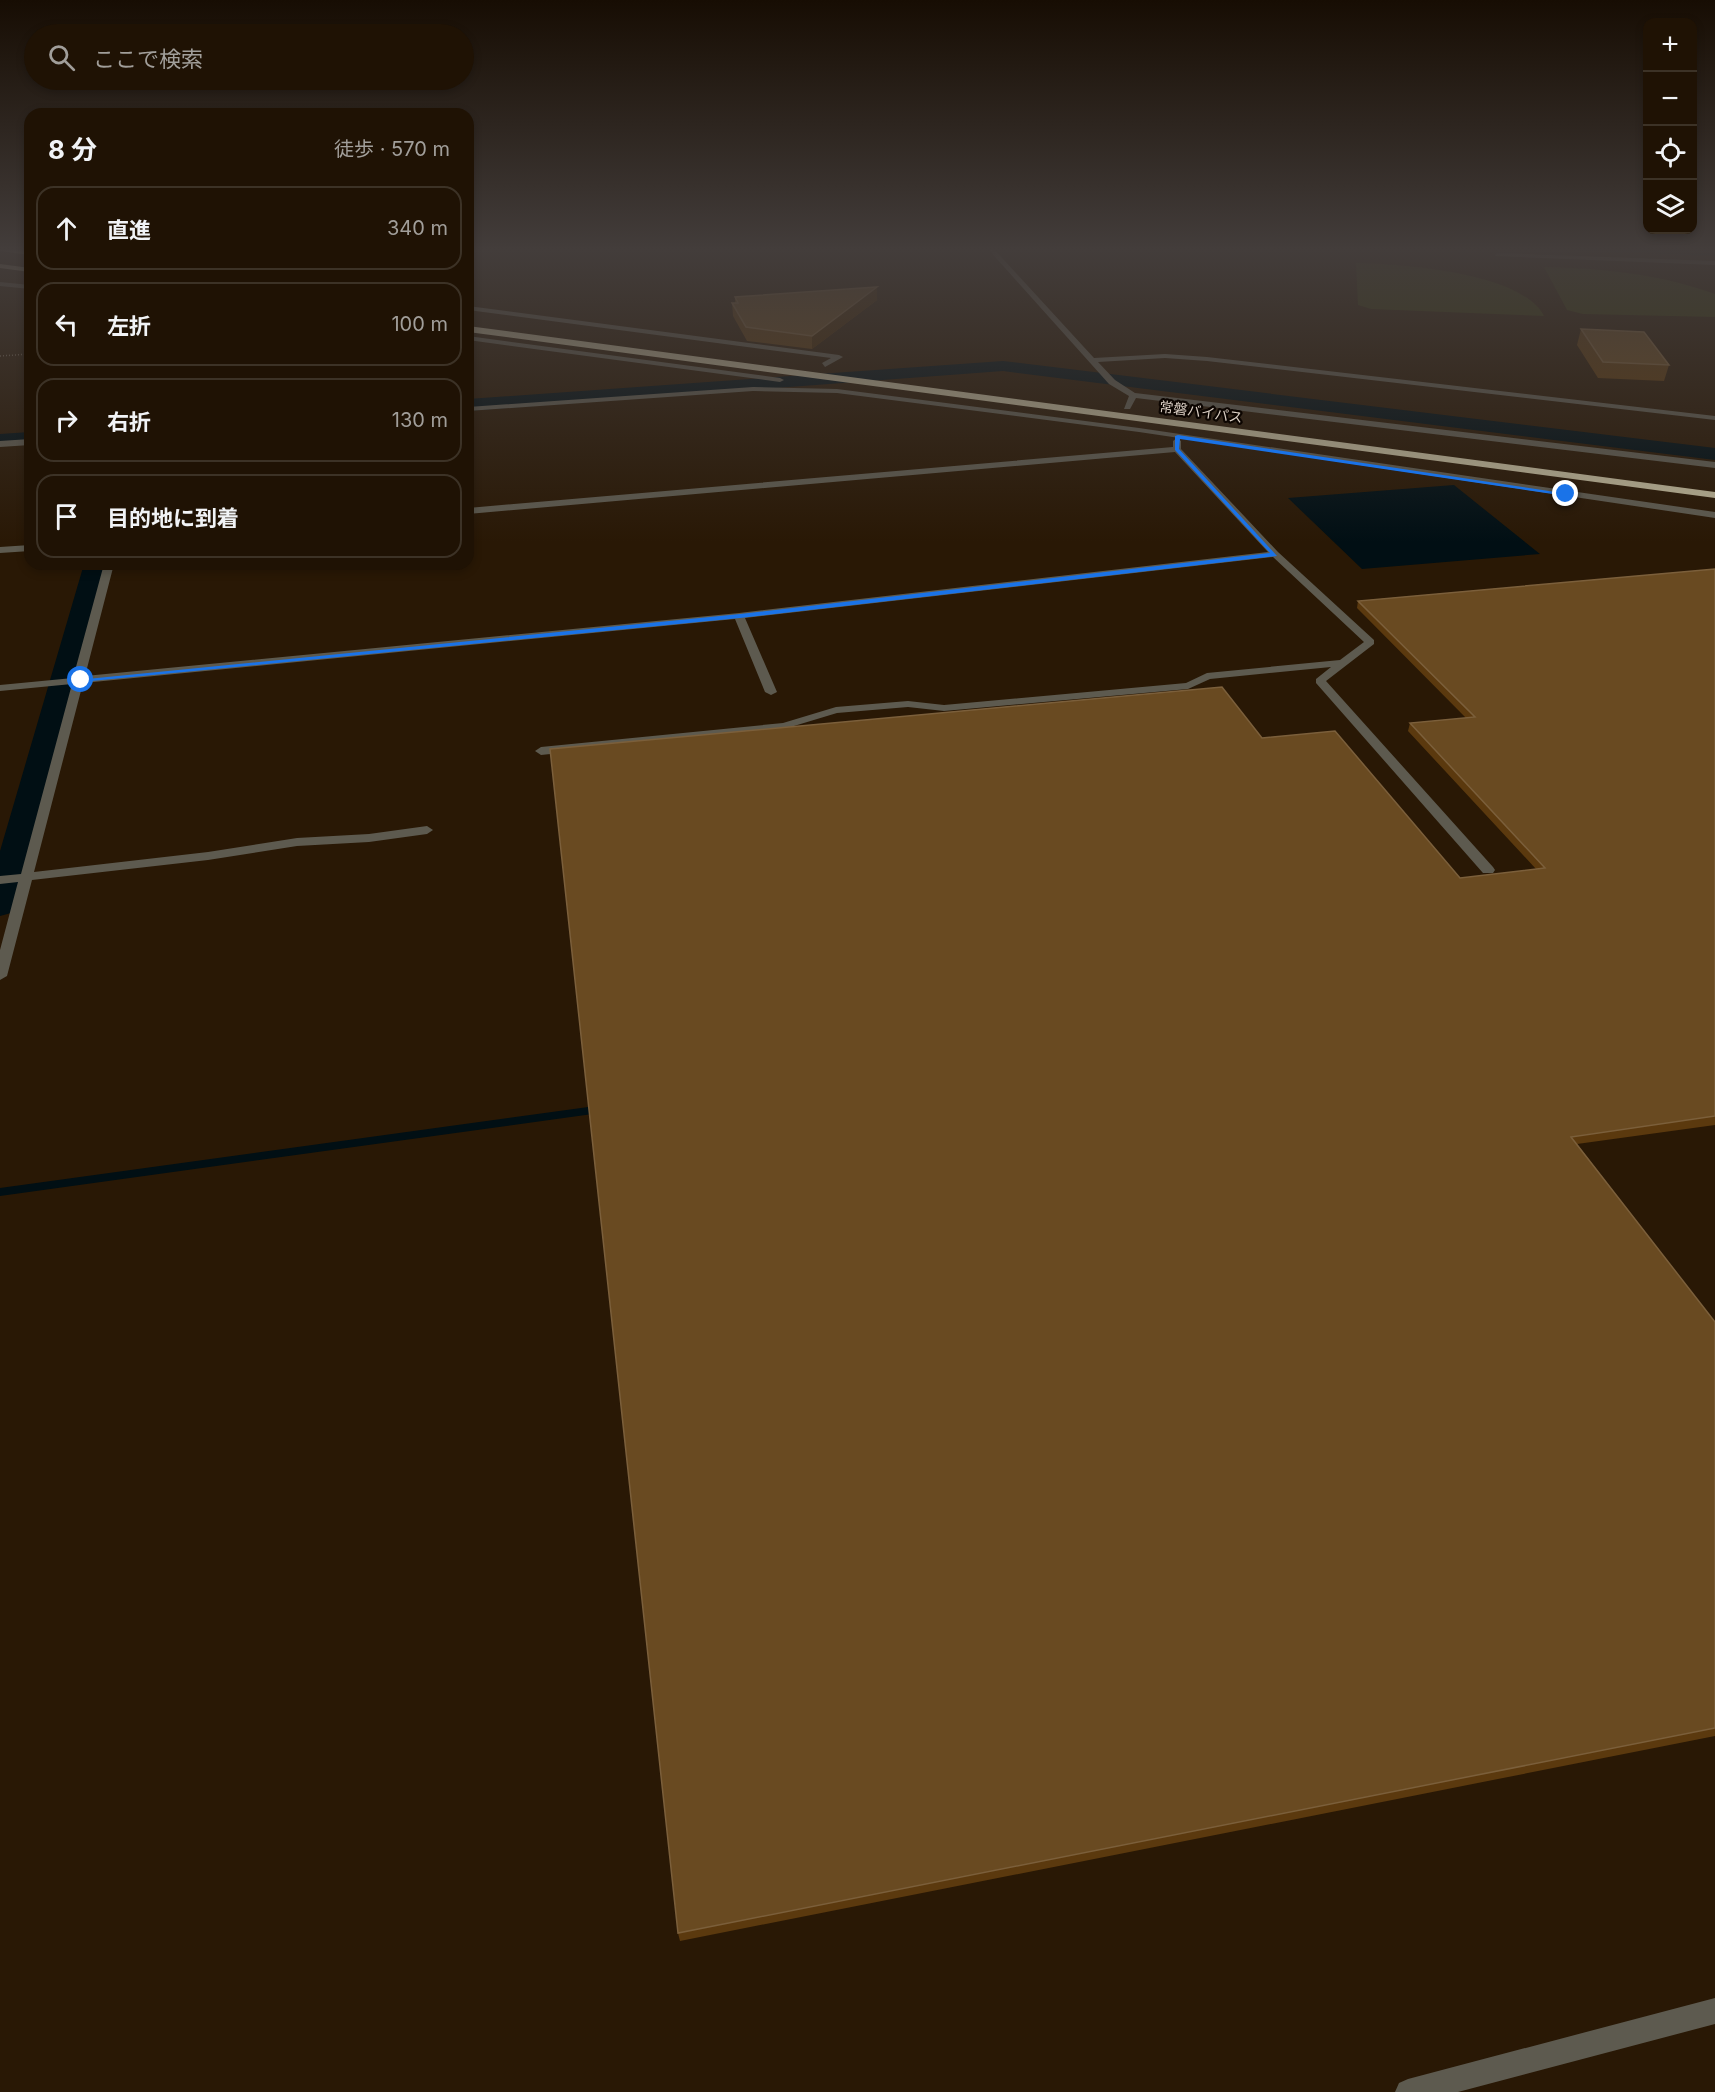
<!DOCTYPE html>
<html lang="ja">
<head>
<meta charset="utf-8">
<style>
	:root { --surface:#1f1204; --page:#2c2013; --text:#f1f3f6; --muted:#a19e9a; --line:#3c3226 }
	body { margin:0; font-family:Inter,"Noto Sans JP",sans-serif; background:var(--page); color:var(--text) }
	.controls { position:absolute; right:18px; top:18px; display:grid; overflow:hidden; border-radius:12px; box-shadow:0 3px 9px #0003 }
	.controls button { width:54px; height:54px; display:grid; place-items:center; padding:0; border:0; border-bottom:2px solid var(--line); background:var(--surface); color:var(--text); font:30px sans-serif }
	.stop { position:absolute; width:18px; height:18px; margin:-14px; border:4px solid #1a73e8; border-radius:50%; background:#fff }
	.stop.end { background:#1a73e8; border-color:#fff; box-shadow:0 2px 6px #0008 }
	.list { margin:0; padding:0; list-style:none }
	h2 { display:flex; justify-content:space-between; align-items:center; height:78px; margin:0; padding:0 24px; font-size:26px }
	h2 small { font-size:20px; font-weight:400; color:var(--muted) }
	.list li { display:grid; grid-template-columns:39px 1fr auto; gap:18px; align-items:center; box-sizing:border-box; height:84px; margin:0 12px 12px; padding:0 12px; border:2px solid var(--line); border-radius:18px }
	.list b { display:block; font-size:22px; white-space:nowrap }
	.list em { font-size:20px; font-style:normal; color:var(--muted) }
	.icon { flex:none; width:33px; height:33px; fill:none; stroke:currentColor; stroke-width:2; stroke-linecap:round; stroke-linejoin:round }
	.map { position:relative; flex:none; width:1715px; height:2092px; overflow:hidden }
	.search { position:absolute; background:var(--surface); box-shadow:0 3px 9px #0003; left:24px; top:24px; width:450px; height:66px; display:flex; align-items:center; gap:15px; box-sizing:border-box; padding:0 21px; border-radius:33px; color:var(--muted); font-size:22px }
	.panel { position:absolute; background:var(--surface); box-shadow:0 3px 9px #0003; left:24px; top:108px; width:450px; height:462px; border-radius:18px }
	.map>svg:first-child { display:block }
	.green { fill:#35380b }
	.water { fill:#010f14 }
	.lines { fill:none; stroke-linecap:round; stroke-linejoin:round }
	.stream { fill:#010f14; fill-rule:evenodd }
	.canal { fill:#010f14; fill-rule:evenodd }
	.path { stroke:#756757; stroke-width:1.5; stroke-dasharray:1 2; stroke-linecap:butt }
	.minor { fill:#5d5a4f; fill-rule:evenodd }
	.highway { fill:#bab295; fill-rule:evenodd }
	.wall { fill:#5b390e }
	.shaded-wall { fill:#412502 }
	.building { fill:#694a21; stroke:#7b5f3b; stroke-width:1.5 }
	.route { fill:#1a73e8 }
	.labels { text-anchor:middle; stroke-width:4.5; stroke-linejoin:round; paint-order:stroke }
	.far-street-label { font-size:14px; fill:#dcd0c5; stroke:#0c0501 }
</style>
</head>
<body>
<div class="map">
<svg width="1715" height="2092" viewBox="0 0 1715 2092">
	<rect width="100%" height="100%" fill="#291805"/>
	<path class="green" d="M1356,263C1401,264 1522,272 1544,316L1371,309L1358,305Z
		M1544,267C1601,268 1661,274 1715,294V317L1583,314L1567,310Z"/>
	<path class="water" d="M1545,249H1715V256Z
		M1454,485L1540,554L1362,569L1288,498Z"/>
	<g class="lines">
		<path class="stream" d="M603,1105L608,1109L607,1112L0,1196V1188Z"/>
		<path class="canal" d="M1003,361L1715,448V460L1003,371L468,411V399Z
			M30,432V444L0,446V434Z
			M84,564H108L16,906L11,913L0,916V851Z"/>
		<path class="path" d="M0,356L30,354"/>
		<path class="minor" d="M988,249H994L1094,358L1165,354L1207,357L1715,416V420L1207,361L1165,358L1098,362L1115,380L1135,393L1715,462V468L1136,398L1130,409H1124L1129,396L1109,384Z
			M1497,253L1715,261V265L1495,256Z
			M0,282L30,285V289L0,286Z
			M468,306L839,355L843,357L825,367L822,363L831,358L468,310Z
			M468,336L780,378L784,380L780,382L468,340Z
			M753,387L837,389L1139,428L1715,512V518L1139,432L837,393L753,391L468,411V407Z
			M1177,438L1181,441V449L1278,552L1374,640V644L1326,681L1493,867L1495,870L1493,873H1483L1316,683V679L1331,667L1210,679L1188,689L944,711L908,707L837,713L784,729L541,755L535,751L541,747L783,723L836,707L908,701L944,705L1186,683L1207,673L1340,660L1364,642L1273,557L745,618L777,692L771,695L765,692L735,619L83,683L34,872L208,852L297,838L369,834L427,826L433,830L427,834L369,842L297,846L208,860L32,880L7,976L0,980V950L18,882L0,884V876L21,874L72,684L0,691V685L73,678L104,564H114L85,676L739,613L1268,552L1175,452L468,514V508L1173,447V441Z
			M30,439V445L0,447V441Z
			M30,545V551L0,553V547Z
			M1715,1998V2024L1458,2092H1395L1399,2083L1408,2079Z"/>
		<path class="highway" d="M0,249L30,251V255L0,251Z
			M0,264L30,268V272L0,268Z
			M468,326L1715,492V498L468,332Z"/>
	</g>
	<path class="wall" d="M735,297L877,300L812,349L747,341L733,316L732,303H735Z
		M1581,329L1669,365L1664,381L1598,378L1577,345Z
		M1715,569V1125L1577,1144L1715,1322V1736L680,1941L678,1933L1262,738L1460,878L1536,869L1408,731L1410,723L1466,718L1357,608L1358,601Z"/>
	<path class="shaded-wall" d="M877,287V300L812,349V336Z"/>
	<path class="building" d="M877,287L812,336L746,327L732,303H738L735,297Z
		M1581,329L1644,332L1669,365L1603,362Z
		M1715,569V1116L1571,1137L1715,1322V1728L678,1933L550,749L1222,687L1262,738L1335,731L1460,878L1545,868L1410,723L1475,717L1358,601Z"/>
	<linearGradient id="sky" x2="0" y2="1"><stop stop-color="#170d03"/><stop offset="0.46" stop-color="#433d3b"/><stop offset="1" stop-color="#433d3b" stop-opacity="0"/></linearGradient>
	<rect width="1715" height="542" fill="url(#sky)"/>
	<path class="route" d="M1178,435L1569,494L1566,496L1180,439L1179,449L1277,556L740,618L81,682L77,680L740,614L1270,553L1175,450V436Z"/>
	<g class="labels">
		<g class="far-street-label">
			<text transform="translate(1201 412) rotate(8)" y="5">常磐バイパス</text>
		</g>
	</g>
</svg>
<div class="controls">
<button>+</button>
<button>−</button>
<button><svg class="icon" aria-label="locate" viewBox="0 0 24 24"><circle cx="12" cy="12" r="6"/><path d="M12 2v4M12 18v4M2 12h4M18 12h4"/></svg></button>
<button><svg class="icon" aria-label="layers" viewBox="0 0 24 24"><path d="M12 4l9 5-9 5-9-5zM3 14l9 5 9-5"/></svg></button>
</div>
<div class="stop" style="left:81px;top:680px"></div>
<div class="stop end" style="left:1566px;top:494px"></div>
<div class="search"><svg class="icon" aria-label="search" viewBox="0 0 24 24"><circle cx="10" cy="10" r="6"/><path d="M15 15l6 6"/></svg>ここで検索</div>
<section class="panel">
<h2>8 分<small>徒歩 · 570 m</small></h2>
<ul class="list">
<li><svg class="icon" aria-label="ahead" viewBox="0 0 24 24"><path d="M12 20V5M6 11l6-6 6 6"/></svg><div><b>直進</b></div><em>340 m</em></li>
<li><svg class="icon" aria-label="left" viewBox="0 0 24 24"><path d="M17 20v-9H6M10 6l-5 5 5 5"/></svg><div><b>左折</b></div><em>100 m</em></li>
<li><svg class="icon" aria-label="right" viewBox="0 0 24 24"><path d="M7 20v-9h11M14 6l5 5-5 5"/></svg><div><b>右折</b></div><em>130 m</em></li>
<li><svg class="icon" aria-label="arrive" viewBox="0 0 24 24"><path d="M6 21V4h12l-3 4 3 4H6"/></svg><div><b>目的地に到着</b></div></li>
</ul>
</section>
</div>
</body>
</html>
